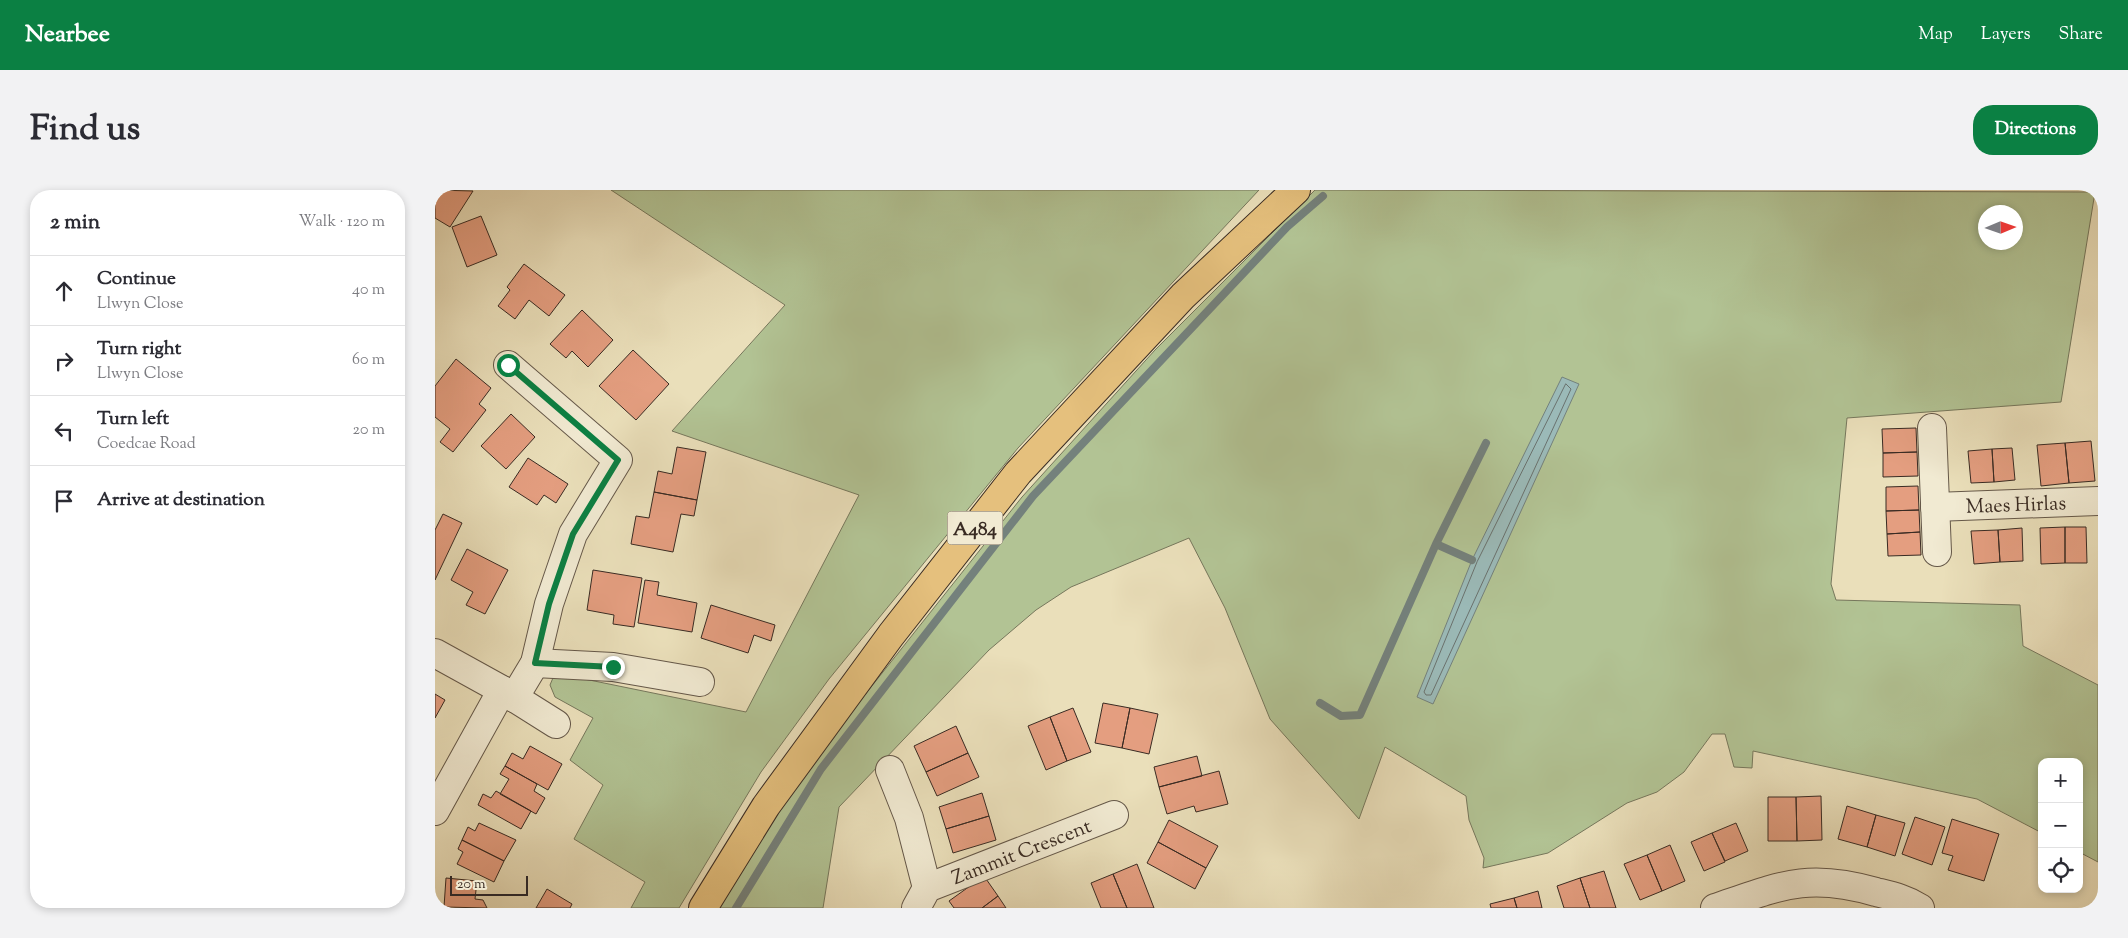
<!DOCTYPE html>
<html lang="en">
<head>
<meta charset="utf-8">
<style>
	:root { --surface:#fff; --page:#f2f2f3; --text:#2b2b33; --muted:#7c7c81; --line:#e1e1e2; --accent:#0b8043 }
	body { margin:0; font-family:"Sorts Mill Goudy",serif; background:var(--page); color:var(--text) }
	.controls { position:absolute; right:15px; bottom:15px; display:grid; overflow:hidden; border-radius:10px; box-shadow:0 2px 8px #0003 }
	.controls button { width:45px; height:45px; display:grid; place-items:center; padding:0; border:0; border-bottom:1px solid var(--line); background:var(--surface); color:var(--text); font:25px sans-serif }
	.compass { position:absolute; left:1543px; top:15px; width:45px; height:45px; border-radius:50%; background:var(--surface); box-shadow:0 2px 8px #0003; rotate:88deg }
	.scale { position:absolute; left:15px; bottom:12px; width:78px; box-sizing:border-box; padding-left:5px; border:2px solid #392b23; border-top:0; font-size:14px; line-height:18px; white-space:nowrap; color:#392b23; -webkit-text-stroke:4px #f1ead2; paint-order:stroke }
	.stop { position:absolute; width:15px; height:15px; margin:-11px; border:4px solid #0b8043; border-radius:50%; background:#fff }
	.stop.end { background:#0b8043; border-color:#fff; box-shadow:0 1px 5px #0008 }
	.list { margin:0; padding:0; list-style:none }
	h2 { display:flex; justify-content:space-between; align-items:center; height:65px; margin:0; padding:0 20px; font-size:21px }
	h2 small { font-size:16px; font-weight:400; color:var(--muted) }
	.list li { display:grid; grid-template-columns:32px 1fr auto; gap:15px; align-items:center; box-sizing:border-box; height:70px; padding:0 20px; border-top:1px solid var(--line) }
	.list b { display:block; font-size:19px; white-space:nowrap }
	.list p { margin:0; font-size:16px; white-space:nowrap; color:var(--muted) }
	.list em { font-size:16px; font-style:normal; color:var(--muted) }
	.icon { flex:none; width:28px; height:28px; fill:none; stroke:currentColor; stroke-width:2; stroke-linecap:round; stroke-linejoin:round }
	.map { position:relative; flex:none; width:1663px; height:718px; overflow:hidden; border-radius:20px }
	header { display:flex; align-items:center; gap:30px; box-sizing:border-box; height:70px; padding:0 25px; background:var(--accent); color:#fff }
	header strong { font-size:24px }
	nav { display:flex; gap:28px; margin-inline-start:auto; font-size:18px }
	.intro { display:flex; align-items:center; justify-content:space-between; box-sizing:border-box; height:120px; padding:0 30px }
	h1 { margin:0; font-size:35px }
	.button { padding:12px 22px; border-radius:20px; background:var(--accent); color:#fff; font-size:18px; font-weight:700 }
	main { display:flex; gap:30px; padding:0 30px }
	aside { flex:1; background:var(--surface); border-radius:20px; box-shadow:0 2px 8px #0003 }
	.map>svg:first-child { display:block }
	.green { fill:#b2c394; stroke:#76775c; fill-rule:evenodd }
	.water { fill:#9bbab8; stroke:#74817c }
	.lines { fill:none; stroke-linecap:round; stroke-linejoin:round }
	.shore { stroke:#6a726e; stroke-width:1 }
	.stream { stroke:#74817c; stroke-width:8 }
	.building { fill:#e49e80; stroke:#392b23 }
	.minor-casing { stroke:#655849; stroke-width:30 }
	.major-casing { stroke:#392b23; stroke-width:30 }
	.minor { stroke:#f1ead2; stroke-width:28 }
	.major { stroke:#e5c07d; stroke-width:28 }
	.route { stroke:#0b8043; stroke-width:6 }
	.labels { text-anchor:middle; stroke-width:5; stroke-linejoin:round; paint-order:stroke }
	.shield { fill:#f1ead2; stroke:#706458; stroke-width:1 }
	.shield-label { font-size:19px; font-weight:bold; fill:#392b23 }
	.street-label { font-size:20px; fill:#392b23; stroke:#f1ead2 }
</style>
</head>
<body>
<header>
<strong>Nearbee</strong>
<nav><a>Map</a><a>Layers</a><a>Share</a></nav>
</header>
<div class="intro"><h1>Find us</h1><a class="button">Directions</a></div>
<main>
<aside>
<h2>2 min<small>Walk · 120 m</small></h2>
<ul class="list">
<li><svg class="icon" aria-label="ahead" viewBox="0 0 24 24"><path d="M12 20V5M6 11l6-6 6 6"/></svg><div><b>Continue</b><p>Llwyn Close</p></div><em>40 m</em></li>
<li><svg class="icon" aria-label="right" viewBox="0 0 24 24"><path d="M7 20v-9h11M14 6l5 5-5 5"/></svg><div><b>Turn right</b><p>Llwyn Close</p></div><em>60 m</em></li>
<li><svg class="icon" aria-label="left" viewBox="0 0 24 24"><path d="M17 20v-9H6M10 6l-5 5 5 5"/></svg><div><b>Turn left</b><p>Coedcae Road</p></div><em>20 m</em></li>
<li><svg class="icon" aria-label="arrive" viewBox="0 0 24 24"><path d="M6 21V4h12l-3 4 3 4H6"/></svg><div><b>Arrive at destination</b></div></li>
</ul>
</aside>
<div class="map">
<svg width="1663" height="718" viewBox="0 0 1663 718">
	<rect width="100%" height="100%" fill="#eadfba"/>
	<filter id="stains"><feTurbulence type="fractalNoise" baseFrequency=".004" numOctaves="4"/><feColorMatrix values="0 0 0 0 .2 0 0 0 0 .09 0 0 0 0 .02 0 0 0 .5 -.17"/></filter>
	<radialGradient id="worn" r=".72"><stop offset=".6" stop-color="#630" stop-opacity="0"/><stop offset="1" stop-color="#630" stop-opacity=".3"/></radialGradient>
	<path class="green" d="M176,0H824L583,258L394,489L326,582L244,718H196L210,692L139,649L168,595L135,570L158,528L120,507L115,495L120,483L311,522L424,305L237,241L350,115Z
		M880,0L1660,2L1626,212L1412,228L1396,394L1401,410L1585,415L1588,456L1663,495V672L1644,662V572H1607V643L1542,609L1318,561L1317,578L1299,577L1290,544H1277L1249,582L1222,602L1192,613L1113,663L1048,678L1049,668L1034,630L1031,606L950,557L924,629L835,529L790,418L754,348L636,397L601,420L554,460L404,617L388,718H283L355,599L587,307L720,160ZM1550,22H1580V52H1550Z"/>
	<path class="water" d="M1127,187L1144,194L998,514L982,507L1037,370Z"/>
	<g class="lines">
		<path class="shore" d="M1131,194L1136,199L996,505H991L989,502L1042,372Z"/>
		<path class="stream" d="M1001,354L1037,370
			M885,513L906,526L925,525L1001,354L1051,253
			M301,718L386,579L598,306L852,37L888,6"/>
	</g>
	<path class="building" d="M0,0L38,1L15,37L0,28Z
		M46,26L62,65L32,77L17,37Z
		M89,74L130,105L114,126L94,110L80,129L63,116L75,100L72,97Z
		M147,120L178,150L153,177L137,161L131,168L115,154Z
		M198,160L234,194L201,230L164,196Z
		M21,169L56,198L44,214L51,220L18,262L5,252L15,239L0,227V196Z
		M76,224L100,247L71,279L46,256Z
		M1481,238L1482,262L1448,263L1447,239Z
		M1656,251L1660,291L1634,293L1630,253Z
		M1630,253L1634,293L1606,296L1602,255Z
		M242,257L271,262L262,310L219,302L223,281L237,284Z
		M1577,258L1580,290L1559,292L1557,259Z
		M1557,259L1559,292L1536,293L1533,261Z
		M1482,262L1483,286L1448,287V263Z
		M93,268L133,294L121,313L109,305L102,315L74,297Z
		M1483,296L1484,320L1451,321V297Z
		M219,302L262,310L259,326L246,324L238,362L196,354L201,326L214,328Z
		M1484,320L1485,342L1452,344L1451,321Z
		M8,324L27,333L0,390V340Z
		M1630,337H1651L1652,373H1630Z
		M1630,337V373L1606,374L1605,338Z
		M1587,338L1588,371L1565,372L1563,340Z
		M1563,340L1565,372L1539,374L1536,341Z
		M1485,342L1486,365L1453,366L1452,344Z
		M32,359L73,380L50,424L31,415L38,402L16,390Z
		M158,380L207,388L199,437L178,434L179,425L152,420Z
		M210,390L224,392L222,405L262,413L257,442L203,433Z
		M276,415L340,435L336,451L319,445L313,463L266,448Z
		M0,504L10,510L0,528Z
		M668,513L695,518L687,558L660,553Z
		M638,518L656,562L632,571L615,527Z
		M695,518L723,524L714,564L687,558Z
		M615,527L632,571L611,580L593,536Z
		M521,536L533,563L491,582L479,556Z
		M95,556L127,574L113,600L70,576L77,563L88,569Z
		M533,563L544,587L502,606L491,582Z
		M762,566L767,586L724,597L719,577Z
		M70,576L102,594L99,601L110,608L101,624L65,604L74,589L65,584Z
		M784,581L793,614L761,622L759,616L732,624L724,597Z
		M61,601L96,621L86,639L43,615L48,604L56,608Z
		M547,603L554,626L511,639L504,617Z
		M1386,606L1387,650L1362,651L1361,607Z
		M1333,607H1361L1362,651H1333Z
		M1412,616L1441,625L1432,657L1403,649Z
		M1441,625L1470,633L1460,666L1432,657Z
		M554,626L561,650L518,663L511,639Z
		M1480,627L1510,637L1497,675L1467,664Z
		M1517,629L1564,644L1549,691L1513,680L1518,666L1507,663Z
		M734,630L783,656L771,678L723,652Z
		M44,633L81,650L69,671L27,650L33,637L40,641Z
		M1301,633L1313,661L1290,671L1277,643Z
		M1277,643L1290,672L1269,681L1256,652Z
		M27,650L69,671L59,692L22,674L28,662L23,659Z
		M723,652L771,678L760,699L712,673Z
		M1235,655L1250,691L1227,701L1212,665Z
		M1212,665L1227,701L1205,710L1189,674Z
		M702,674L719,718H692L678,684Z
		M1169,681L1181,718H1155L1145,688Z
		M678,684L692,718H666L656,693Z
		M549,686L563,706L547,718H519L514,711Z
		M11,688L42,691L40,709L48,710L52,718L9,717Z
		M1145,688L1155,718H1129L1122,696Z
		M112,699L137,714L135,718H101Z
		M1103,701L1107,718H1082L1079,708Z
		M563,706L571,718H547Z
		M1079,708L1082,718H1056L1055,714Z"/>
	<g class="lines">
		<g class="minor-casing">
			<g id="minor">
				<path d="M73,175L183,270L138,344L114,414L100,473L79,508"/>
				<path d="M1497,238L1502,362"/>
				<path id="s1" d="M1500,317L1663,311"/>
				<path d="M0,463L67,500L121,534"/>
				<path d="M100,473L178,477L265,492"/>
				<path d="M455,580L474,628L492,698"/>
				<path d="M0,621L67,500"/>
				<path id="s2" d="M481,718L492,698L679,625"/>
				<path d="M1280,718C1345,696 1372,682 1441,702C1457,706 1471,709 1485,718"/>
			</g>
		</g>
		<g class="major-casing">
			<path id="major" d="M268,718L331,616L456,445L583,283L748,106L861,0"/>
		</g>
		<use href="#minor" class="minor"/>
		<use href="#major" class="major"/>
	</g>
	<g class="lines">
		<path class="route" d="M73,175L183,270L138,344L114,414L100,473L178,477"/>
	</g>
	<g class="labels">
		<rect class="shield" x="512.5" y="321.5" width="55" height="33" rx="4"/>
		<g class="shield-label">
			<text x="540" y="345">A484</text>
		</g>
		<g class="street-label">
			<text dy="7" stroke="none"><textPath href="#s1" startOffset="81">Maes Hirlas</textPath></text>
			<text dy="7" stroke="none"><textPath href="#s2" startOffset="124">Zammit Crescent</textPath></text>
		</g>
	</g>
	<rect width="100%" height="100%" filter="url(#stains)"/>
	<rect width="100%" height="100%" fill="url(#worn)"/>
</svg>
<div class="controls">
<button>+</button>
<button>−</button>
<button><svg class="icon" aria-label="locate" viewBox="0 0 24 24"><circle cx="12" cy="12" r="6"/><path d="M12 2v4M12 18v4M2 12h4M18 12h4"/></svg></button>
</div>
<svg class="compass" viewBox="-18 -18 36 36"><path d="M0-13l5 13h-10z" fill="#e53935"/><path d="M0 13l5-13h-10z" fill="#7c7c81"/></svg>
<div class="scale">20 m</div>
<div class="stop" style="left:73px;top:175px"></div>
<div class="stop end" style="left:178px;top:477px"></div>
</div>
</main>
</body>
</html>
